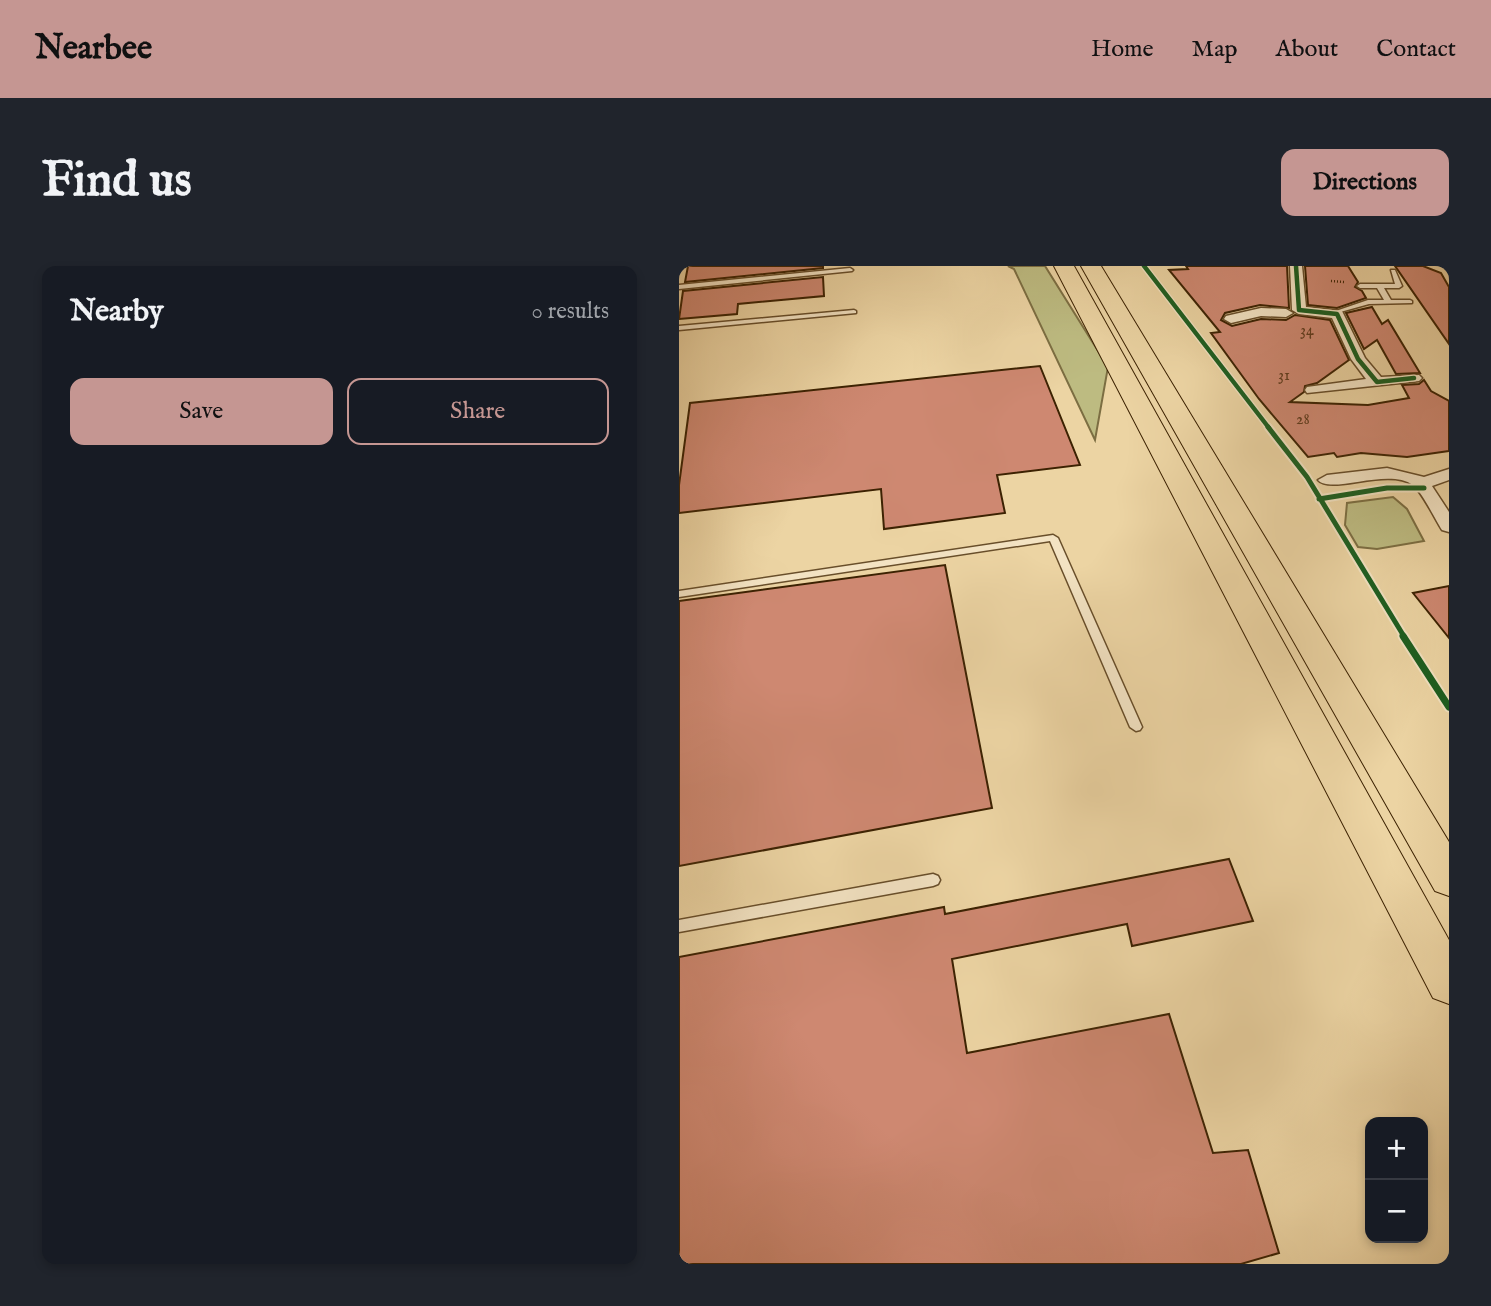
<!DOCTYPE html>
<html lang="en">
<head>
<meta charset="utf-8">
<style>
	:root { --surface:#171b24; --page:#20242c; --text:#f1f3f6; --muted:#9ea1a6; --line:#363941; --accent:#c59692 }
	body { margin:0; font-family:"IM FELL English",serif; background:var(--page); color:var(--text) }
	.controls { position:absolute; right:21px; bottom:21px; display:grid; overflow:hidden; border-radius:14px; box-shadow:0 4px 10px #0003 }
	.controls button { width:63px; height:63px; display:grid; place-items:center; padding:0; border:0; border-bottom:2px solid var(--line); background:var(--surface); color:var(--text); font:35px sans-serif }
	.list { margin:0; padding:0; list-style:none }
	h2 { display:flex; justify-content:space-between; align-items:center; height:91px; margin:0; padding:0 28px; font-size:30px }
	h2 small { font-size:23px; font-weight:400; color:var(--muted) }
	.actions { display:flex; gap:14px; padding:21px 28px }
	.actions a { flex:1; padding:16px 0; border:2px solid var(--accent); border-radius:14px; text-align:center; font-size:24px; color:var(--accent) }
	.actions .main { background:var(--accent); color:#111 }
	.map { position:relative; flex:none; width:770px; height:998px; overflow:hidden; border-radius:14px }
	header { display:flex; align-items:center; gap:42px; box-sizing:border-box; height:98px; padding:0 35px; background:var(--accent); color:#111 }
	header strong { font-size:33px }
	nav { display:flex; gap:38px; margin-inline-start:auto; font-size:24px }
	.intro { display:flex; align-items:center; justify-content:space-between; box-sizing:border-box; height:168px; padding:0 42px }
	h1 { margin:0; font-size:49px }
	.button { padding:18px 32px; border-radius:14px; background:var(--accent); color:#111; font-size:24px; font-weight:700 }
	main { display:flex; gap:42px; padding:0 42px }
	aside { flex:1; background:var(--surface); border-radius:14px; box-shadow:0 4px 10px #0003 }
	.map>svg:first-child { display:block }
	.green { fill:#bdbb81; stroke:#7c6e42; stroke-width:2 }
	.building { fill:#ce8871; stroke:#3c2202; stroke-width:2 }
	.lines { fill:none; stroke-linecap:round; stroke-linejoin:round }
	.lane-casing { stroke:#684e2a; stroke-width:3 }
	.street-casing { stroke:#684e2a; stroke-width:3 }
	.primary-casing { stroke:#3c2202; stroke-width:2 }
	.path { stroke:#3c2202; stroke-width:2.5; stroke-dasharray:1 2; stroke-linecap:butt }
	.lane { fill:#f3e3c3; fill-rule:evenodd }
	.street { fill:#f3e3c3; fill-rule:evenodd }
	.primary { fill:#ecd4a3; fill-rule:evenodd }
	.cycleway-far2-casing { stroke:#f3e3c3; stroke-width:7 }
	.cycleway-far1-casing { stroke:#f3e3c3; stroke-width:9 }
	.cycleway-casing { stroke:#f3e3c3; stroke-width:11 }
	.cycleway-far2 { stroke:#1b5e20; stroke-width:4.5 }
	.cycleway-far1 { stroke:#1b5e20; stroke-width:5 }
	.cycleway { stroke:#1b5e20; stroke-width:7 }
	.labels { text-anchor:middle; stroke-width:7; stroke-linejoin:round; paint-order:stroke }
	.far-number-label { font-size:16px; fill:#603c1e }
</style>
</head>
<body>
<header>
<strong>Nearbee</strong>
<nav><a>Home</a><a>Map</a><a>About</a><a>Contact</a></nav>
</header>
<div class="intro"><h1>Find us</h1><a class="button">Directions</a></div>
<main>
<aside>
<h2>Nearby<small>0 results</small></h2>
<ul class="list">
</ul>
<div class="actions"><a class="main">Save</a><a>Share</a></div>
</aside>
<div class="map">
<svg width="770" height="998" viewBox="0 0 770 998">
	<rect width="100%" height="100%" fill="#ecd4a3"/>
	<filter id="stains"><feTurbulence type="fractalNoise" baseFrequency=".00286" numOctaves="4"/><feColorMatrix values="0 0 0 0 .2 0 0 0 0 .09 0 0 0 0 .02 0 0 0 .5 -.17"/></filter>
	<radialGradient id="worn" r=".72"><stop offset=".6" stop-color="#630" stop-opacity="0"/><stop offset="1" stop-color="#630" stop-opacity=".3"/></radialGradient>
	<path class="green" d="M329,0H366L429,101L416,174L335,3Z
		M714,231L728,243L745,275L698,283L679,281L666,259L668,237Z"/>
	<path class="building" d="M9,0H144V2L6,16Z
		M507,0H608L610,42L581,39L546,47L542,54L553,60L582,53L607,54L616,49L651,54L670,94L638,117L626,120L625,126L611,136L689,139L730,132L723,119L740,118L745,114L752,125L770,135V185L728,191L682,187L658,191L655,187L629,191L580,133L532,67L541,66L490,4L509,3Z
		M626,0H669L679,16L676,21L683,25L687,32L658,42L629,39Z
		M716,0H744L762,7L770,21V78Z
		M144,11L145,30L59,38L58,48L0,53L4,25Z
		M693,41L703,58L709,54L741,107L717,108L698,74L685,83L667,47Z
		M361,100L401,199L318,209L326,247L205,263L202,223L0,247V219L11,137Z
		M266,299L313,542L0,600V335Z
		M770,320V372L734,327Z
		M550,593L574,655L453,680L448,658L273,693L288,787L490,748L534,887L569,884L600,987L562,998H0V691L265,641L266,648Z"/>
	<g class="lines">
		<g class="lane-casing">
			<path id="lane" d="M171,2L174,4L173,5L0,23V19Z
				M712,4H716L723,20L720,22H705L712,34H731L733,35V37L690,38L654,48V46L689,34H705L698,22H681L678,20L681,18H716Z
				M175,44L177,45V47L0,64V60Z
				M374,269L379,272L463,461L461,464L457,465L451,461L371,275L0,331V325Z
				M254,608L259,610L261,614L259,618L254,620L0,666V654Z"/>
		</g>
		<g class="street-casing">
			<path id="street" d="M611,0H623L627,41L663,45L686,92L702,111L740,109L743,112L740,115L628,127L626,124L628,121L687,113L672,93L653,52L620,48L613,44Z
				M582,42L607,43L614,47L607,51L582,50L552,57L545,53L547,50Z
				M708,202L745,211L770,203V214L753,220L770,246V266L763,264C756,253 743,226 734,219C709,201 652,229 639,214L648,209Z"/>
		</g>
		<g class="primary-casing">
			<path id="primary" d="M375,0H395L770,674V738L754,732Z
				M402,0H422L770,576V630L756,625Z"/>
		</g>
		<path class="path" d="M652,15L665,16"/>
		<use href="#lane" class="lane"/>
		<use href="#street" class="street"/>
		<use href="#primary" class="primary"/>
		<g class="cycleway-far2-casing">
			<path id="cycleway-far2" d="M465,0L590,162
				M617,0L620,44L658,48L679,93L698,116L735,112"/>
		</g>
		<g class="cycleway-far1-casing">
			<path id="cycleway-far1" d="M589,161L628,211L726,372
				M640,233L708,222H745"/>
		</g>
		<g class="cycleway-casing">
			<path id="cycleway" d="M724,370L770,441"/>
		</g>
		<use href="#cycleway-far2" class="cycleway-far2"/>
		<use href="#cycleway-far1" class="cycleway-far1"/>
		<use href="#cycleway" class="cycleway"/>
	</g>
	<g class="labels">
		<g class="far-number-label">
			<text x="628" y="69">34</text>
			<text x="605" y="114">31</text>
			<text x="624" y="158">28</text>
		</g>
	</g>
	<rect width="100%" height="100%" filter="url(#stains)"/>
	<rect width="100%" height="100%" fill="url(#worn)"/>
</svg>
<div class="controls">
<button>+</button>
<button>−</button>
</div>
</div>
</main>
</body>
</html>
